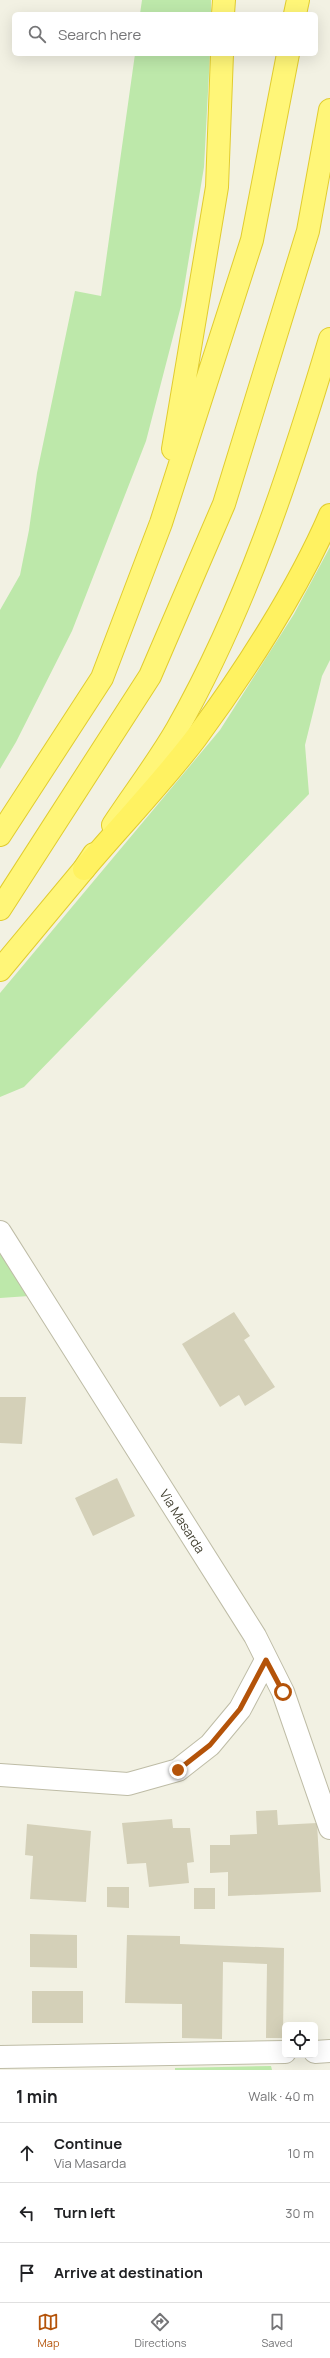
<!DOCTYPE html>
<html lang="en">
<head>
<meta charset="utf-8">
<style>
	:root { --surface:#fff; --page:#f6f6f6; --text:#202124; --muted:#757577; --line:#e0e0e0; --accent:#b45309 }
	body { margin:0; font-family:Manrope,sans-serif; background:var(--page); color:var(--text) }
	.controls { position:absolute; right:12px; bottom:12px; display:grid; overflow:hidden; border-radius:6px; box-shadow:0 4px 16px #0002 }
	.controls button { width:36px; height:36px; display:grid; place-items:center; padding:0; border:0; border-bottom:1px solid var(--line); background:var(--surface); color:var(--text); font:20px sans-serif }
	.stop { position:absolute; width:12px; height:12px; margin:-9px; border:3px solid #b45309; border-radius:50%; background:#fff }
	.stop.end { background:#b45309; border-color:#fff; box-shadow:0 1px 4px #0008 }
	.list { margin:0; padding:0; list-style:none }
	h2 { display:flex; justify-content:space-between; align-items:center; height:52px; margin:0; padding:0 16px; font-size:17px }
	h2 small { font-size:13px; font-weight:400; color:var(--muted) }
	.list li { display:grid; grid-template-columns:26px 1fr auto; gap:12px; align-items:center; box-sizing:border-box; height:60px; padding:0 16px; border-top:1px solid var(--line) }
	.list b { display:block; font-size:15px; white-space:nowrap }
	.list p { margin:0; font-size:13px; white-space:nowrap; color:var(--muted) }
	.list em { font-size:13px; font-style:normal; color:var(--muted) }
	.icon { flex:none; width:22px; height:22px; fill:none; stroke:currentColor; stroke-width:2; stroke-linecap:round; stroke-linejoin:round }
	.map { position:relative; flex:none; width:330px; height:2070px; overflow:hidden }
	.search { position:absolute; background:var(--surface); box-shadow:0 4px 16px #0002; left:12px; right:12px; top:12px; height:44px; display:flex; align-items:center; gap:10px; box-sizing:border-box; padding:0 14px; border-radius:6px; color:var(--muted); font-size:15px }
	.sheet { height:232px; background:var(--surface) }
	nav { display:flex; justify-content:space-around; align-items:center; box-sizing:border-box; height:56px; border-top:1px solid var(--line); background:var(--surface); font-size:11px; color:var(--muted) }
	nav a { display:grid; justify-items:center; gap:2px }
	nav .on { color:var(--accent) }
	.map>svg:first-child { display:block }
	.green { fill:#bde8aa }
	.building { fill:#d4d0b8 }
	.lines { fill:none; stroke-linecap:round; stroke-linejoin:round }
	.minor-casing { stroke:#bebca6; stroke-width:24 }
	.trunk-casing { stroke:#e1cc2f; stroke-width:24 }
	.motorway-casing { stroke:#e1cc2f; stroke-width:24 }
	.minor { stroke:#fff; stroke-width:22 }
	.trunk { stroke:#fff678; stroke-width:22 }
	.motorway { stroke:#fff261; stroke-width:22 }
	.route { stroke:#b45309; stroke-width:5 }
	.labels { text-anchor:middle; stroke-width:3; stroke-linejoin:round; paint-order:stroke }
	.street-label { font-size:13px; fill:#444233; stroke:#fff }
</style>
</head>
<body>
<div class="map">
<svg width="330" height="2070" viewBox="0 0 330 2070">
	<rect width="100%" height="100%" fill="#f2f1e3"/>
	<path class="green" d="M142,0H211V14H140Z
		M135,54H210L204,167L181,306L146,441L72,631L16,742L0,769V610L20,575L29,530L37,473L75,291L101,296Z
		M330,547V660L322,676L305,745L309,794L24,1087L0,1097V993L220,730L294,614Z
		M0,1248L29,1296L0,1298Z
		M271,2066L272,2070H175V2068Z"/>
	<path class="building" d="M234,1312L250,1336L244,1340L275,1387L245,1406L239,1395L220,1407L182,1344Z
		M0,1397H26L22,1444L0,1443Z
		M117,1478L135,1516L93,1536L75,1498Z
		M277,1810L278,1825L317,1823L321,1892L228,1896V1872L210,1873V1845H230V1835L257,1834L256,1811Z
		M172,1819L173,1828H190L194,1862L187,1863L189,1883L149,1887L146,1863L127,1864L122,1823Z
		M27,1824L91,1831L86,1902L30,1899L33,1856L25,1855Z
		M107,1887H129V1908L107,1907Z
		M194,1888H215V1909H194Z
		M30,1934L77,1935V1968L30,1967Z
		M127,1935L180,1936V1944L284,1948L283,2038H266L267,1964L223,1962L222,2039L182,2038V2004L125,2003Z
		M32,1991H83V2023H32Z"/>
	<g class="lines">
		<g class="minor-casing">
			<g id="minor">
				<path id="s1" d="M0,1232L255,1636L283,1692L330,1828"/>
				<path d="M0,1775L128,1784L178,1770L210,1745L240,1709L266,1660"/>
				<path d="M315,2052L330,2051"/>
				<path d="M0,2057L285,2052"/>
			</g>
		</g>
		<g class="trunk-casing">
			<path id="trunk" d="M223,14L224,0
				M295,14L298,0
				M173,449L217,187L222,54
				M113,825C134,793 158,762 177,729C246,607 290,473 330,339
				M0,835L102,678L161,523L252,240L288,54
				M0,909L150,676L224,504L308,231L330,110
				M0,970L84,869L94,854"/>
		</g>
		<g class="motorway-casing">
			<path id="motorway" d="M84,869C121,825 162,783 196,738C244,673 298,589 330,515"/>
		</g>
		<use href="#minor" class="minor"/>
		<use href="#trunk" class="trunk"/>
		<use href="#motorway" class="motorway"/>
	</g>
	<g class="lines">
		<path class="route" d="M178,1770L210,1745L240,1709L266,1660L283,1692"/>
	</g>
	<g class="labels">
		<g class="street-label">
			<text dy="5" stroke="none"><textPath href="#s1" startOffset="342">Via Masarda</textPath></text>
		</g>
	</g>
</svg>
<div class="controls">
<button><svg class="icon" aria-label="locate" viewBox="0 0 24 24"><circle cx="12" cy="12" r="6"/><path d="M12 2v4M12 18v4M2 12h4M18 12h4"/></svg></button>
</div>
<div class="stop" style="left:283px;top:1692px"></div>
<div class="stop end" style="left:178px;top:1770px"></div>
<div class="search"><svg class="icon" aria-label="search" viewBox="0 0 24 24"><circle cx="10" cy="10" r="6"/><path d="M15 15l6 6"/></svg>Search here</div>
</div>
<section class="sheet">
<h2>1 min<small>Walk · 40 m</small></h2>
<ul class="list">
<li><svg class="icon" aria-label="ahead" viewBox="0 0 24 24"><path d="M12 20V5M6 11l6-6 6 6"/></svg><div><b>Continue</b><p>Via Masarda</p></div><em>10 m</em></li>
<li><svg class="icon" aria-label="left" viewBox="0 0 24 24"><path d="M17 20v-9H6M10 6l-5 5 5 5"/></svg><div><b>Turn left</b></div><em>30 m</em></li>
<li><svg class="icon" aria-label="arrive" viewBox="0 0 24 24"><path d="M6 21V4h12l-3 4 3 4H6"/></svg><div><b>Arrive at destination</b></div></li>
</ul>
</section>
<nav>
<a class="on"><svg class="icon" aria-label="map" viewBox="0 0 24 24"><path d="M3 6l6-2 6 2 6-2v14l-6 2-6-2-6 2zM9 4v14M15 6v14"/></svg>Map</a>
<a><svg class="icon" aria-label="directions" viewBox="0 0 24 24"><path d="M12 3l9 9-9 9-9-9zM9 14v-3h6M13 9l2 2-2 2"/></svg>Directions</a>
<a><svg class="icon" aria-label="saved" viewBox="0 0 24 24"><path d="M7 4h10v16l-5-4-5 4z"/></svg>Saved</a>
</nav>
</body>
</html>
